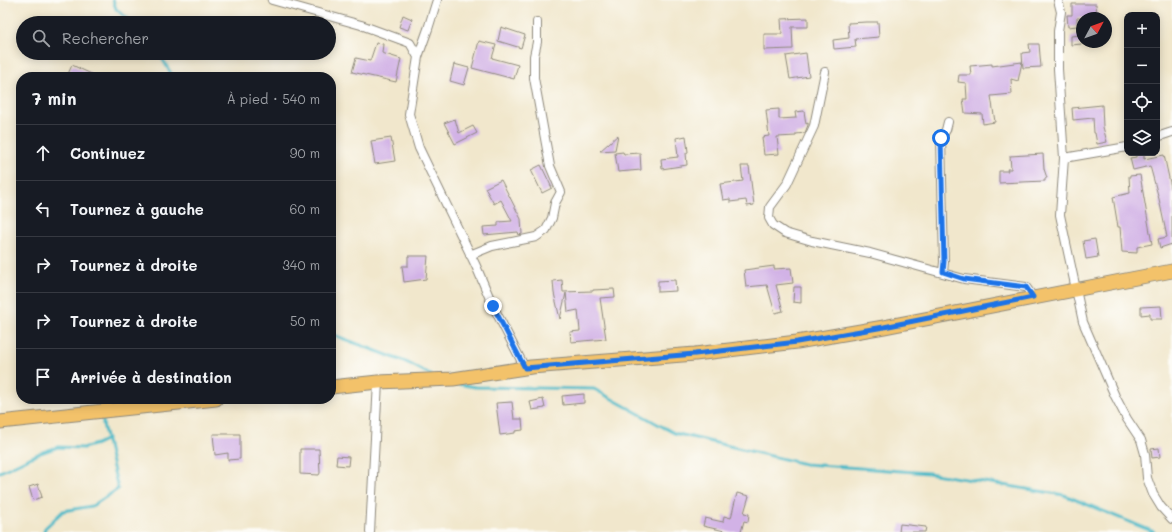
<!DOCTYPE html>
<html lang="fr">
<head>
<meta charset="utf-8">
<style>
	:root { --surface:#171b24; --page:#242831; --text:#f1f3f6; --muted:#9ea1a6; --line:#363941 }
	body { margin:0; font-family:Mali,sans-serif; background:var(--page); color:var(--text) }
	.controls { position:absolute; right:12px; top:12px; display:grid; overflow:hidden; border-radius:8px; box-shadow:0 2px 10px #0003 }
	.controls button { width:36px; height:36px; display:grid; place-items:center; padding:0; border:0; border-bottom:1px solid var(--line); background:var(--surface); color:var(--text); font:20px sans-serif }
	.compass { position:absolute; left:1076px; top:12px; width:36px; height:36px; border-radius:50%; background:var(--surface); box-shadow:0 2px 10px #0003; rotate:49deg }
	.stop { position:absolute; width:12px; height:12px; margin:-9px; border:3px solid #1a73e8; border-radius:50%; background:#fff }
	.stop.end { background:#1a73e8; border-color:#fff; box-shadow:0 1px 4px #0008 }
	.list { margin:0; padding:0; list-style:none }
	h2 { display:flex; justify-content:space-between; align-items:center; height:52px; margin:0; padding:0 16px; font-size:17px }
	h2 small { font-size:13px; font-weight:400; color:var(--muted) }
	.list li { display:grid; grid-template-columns:26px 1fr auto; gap:12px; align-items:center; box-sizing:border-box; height:56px; padding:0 16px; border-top:1px solid var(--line) }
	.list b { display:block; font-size:15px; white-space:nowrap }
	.list em { font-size:13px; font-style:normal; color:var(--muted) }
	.icon { flex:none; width:22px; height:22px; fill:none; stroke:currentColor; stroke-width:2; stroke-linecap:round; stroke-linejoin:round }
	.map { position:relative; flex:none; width:1172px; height:532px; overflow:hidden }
	.search { position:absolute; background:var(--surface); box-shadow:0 2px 10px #0003; left:16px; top:16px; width:320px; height:44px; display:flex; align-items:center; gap:10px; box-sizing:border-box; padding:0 14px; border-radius:22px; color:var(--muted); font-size:15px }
	.panel { position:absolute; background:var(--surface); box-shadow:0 2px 10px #0003; left:16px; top:72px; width:320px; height:332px; border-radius:16px }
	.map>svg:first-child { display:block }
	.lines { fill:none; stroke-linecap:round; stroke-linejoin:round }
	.stream { stroke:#4dbac8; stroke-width:3 }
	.building { fill:#d2b2e6 }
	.street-casing { stroke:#8e897c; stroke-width:10 }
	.primary-casing { stroke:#8e897c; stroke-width:15 }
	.street { stroke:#fff; stroke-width:8 }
	.primary { stroke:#f3c26a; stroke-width:13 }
	.route { stroke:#1a73e8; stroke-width:5 }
</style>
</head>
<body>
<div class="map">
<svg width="1172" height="532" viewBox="0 0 1172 532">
	<rect width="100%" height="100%" fill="#fdfcf7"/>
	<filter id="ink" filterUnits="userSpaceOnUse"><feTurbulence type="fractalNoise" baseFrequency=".025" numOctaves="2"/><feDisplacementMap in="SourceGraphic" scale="8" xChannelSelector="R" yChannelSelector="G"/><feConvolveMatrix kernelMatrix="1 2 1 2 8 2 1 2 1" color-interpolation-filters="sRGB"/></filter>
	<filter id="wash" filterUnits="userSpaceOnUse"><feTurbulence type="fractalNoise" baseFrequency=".012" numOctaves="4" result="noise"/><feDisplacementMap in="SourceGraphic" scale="16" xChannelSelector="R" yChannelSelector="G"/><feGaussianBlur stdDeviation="0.9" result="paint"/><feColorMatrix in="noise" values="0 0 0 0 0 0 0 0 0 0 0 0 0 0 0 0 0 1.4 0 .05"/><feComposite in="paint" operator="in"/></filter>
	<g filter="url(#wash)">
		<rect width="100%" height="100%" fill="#f1e7cc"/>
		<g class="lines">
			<path class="stream" d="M113,0L116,9L133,23
				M159,53L173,77
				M331,334L408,363L431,375
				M457,384L475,387L594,389L674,433L805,464L928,473L1064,495L1154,532
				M102,399V407
				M0,472L40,453L58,447L83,448L97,444L107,439
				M44,532L45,528L63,511L92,506L118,489L103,424V415"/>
		</g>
		<g id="blocks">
			<path class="building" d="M1072,4H1096L1097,18H1077V26L1068,27L1067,15H1072Z
				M403,15L412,19L408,30L399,27Z
				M808,18V27H792L793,49L764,50V34H782L781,19Z
				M867,22H878L879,37L855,39L856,47L834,49L833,40L849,38L848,23Z
				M501,27L525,35L521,48L498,41Z
				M1082,35V44L1071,45V36Z
				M479,41L496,45L492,58L518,65L514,79L472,68Z
				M376,43L383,44L382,53L401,59L396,82L352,72L356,58L370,61Z
				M1029,44H1039L1041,67L1023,68L1022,53L1030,52Z
				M806,53L809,76L790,79L786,56Z
				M1022,62L1018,81L1011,79L1012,94L991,96L995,122L983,124L982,114L965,113L963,99H967L966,83L958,82L959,75H971L970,66L992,64V66Z
				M454,64L469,68L464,85L450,81Z
				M72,65L98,77H75L68,74Z
				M1102,105L1103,127L1107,142L1097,144L1095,133H1094L1093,118L1073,120L1072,108Z
				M779,109V119L796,118L795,112L804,111L806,124L808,123V125L805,133L796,134V136L777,137L779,154L764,155L762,137L769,136L766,110Z
				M455,119L459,133L473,126L477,133L455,144L444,123Z
				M618,135L615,150L600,151Z
				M686,136L688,152L686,153L687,165L662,169L661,159L678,157L676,138Z
				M391,138L395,161L375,164L371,141Z
				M623,152L624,154L640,153L641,170L618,172L615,153Z
				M1043,154L1044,169L1047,178H1045V181L999,183V171H1008L1007,169H1011L1010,156Z
				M1136,154H1144V159L1164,155L1172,192V244L1160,248L1158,239L1167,237L1159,199L1150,166L1133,170L1130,158L1136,157Z
				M541,165L552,188L542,193L531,170Z
				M741,166H749L754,205L747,206L746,200L730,202V199L723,200L720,184L743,181Z
				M1140,175L1152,244L1137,247V253L1122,252L1120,227H1118L1113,197L1130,193L1129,176Z
				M501,180L521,219L522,234L519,235L518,232L484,235L483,227L498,226V222L512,221L501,200L494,204L485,188Z
				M1095,239L1098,257L1086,259L1083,241Z
				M408,256H428L426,279L404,282L402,266H408Z
				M774,266V269L791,268L793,283L776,285L783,311L775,313L767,285L746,287L744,270Z
				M562,280L563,292L593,291V290L614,289L615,297L600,298L606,339L571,342L570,332L580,331L578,310L568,312L566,293L560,319L554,293L553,281Z
				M675,280L676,291L658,292V281Z
				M794,287H801V303L793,302Z
				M1161,306L1162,319H1150V314L1141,315V307Z
				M584,394V403L563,405L562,396Z
				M543,399L545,408L532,410L530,402Z
				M512,402L514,419H522L523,430L515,431V433L500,435L496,403Z
				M213,434H240V459L228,460V453L215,455Z
				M1159,448L1160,457L1152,458L1151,449Z
				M300,449H319L320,473L319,475L300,474Z
				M337,456L349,457L348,466L336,465Z
				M38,484L42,497L33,500L29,487Z
				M737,493L749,496L744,513L749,514L748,522L744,521L741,532H729L703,526L705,518L723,522L724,516L731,518Z
				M900,524L926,527L925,532H899Z"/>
		</g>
	</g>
	<g filter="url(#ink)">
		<use href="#blocks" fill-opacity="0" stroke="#8e897c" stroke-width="1"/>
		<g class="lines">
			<g class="street-casing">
				<path id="street" d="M272,0L361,25L410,43L418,57L409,114L419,148L476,266L493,306L525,368
					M1058,0L1061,12L1058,31V69L1064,158L1060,215L1083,322L1115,396L1127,419L1141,440L1145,454L1147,478L1153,494L1161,507L1172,519
					M418,57L428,29L437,0
					M825,72L814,126L787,184L770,207L769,218L773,225L785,233L812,241L870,253L964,279L1026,287L1033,297
					M1157,137L1172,132
					M1064,158L1127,147
					M470,255L492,246L536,237L546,230L552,218L555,203L561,192L550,166L534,78V56L537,42V22
					M943,272L944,262L941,138L946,130L948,122
					M370,532L378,382"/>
			</g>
			<g class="primary-casing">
				<path id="primary" d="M331,387L378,382L453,379L531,367L695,354L797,342L884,327L1172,271
					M0,422L216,399"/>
			</g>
			<use href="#street" class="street"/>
			<use href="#primary" class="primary"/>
		</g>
	</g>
	<g class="lines" filter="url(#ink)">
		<path class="route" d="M493,306L525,368L695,354L797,342L884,327L1033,297L1026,287L964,279L943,272L944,262L941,138"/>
	</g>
</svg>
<div class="controls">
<button>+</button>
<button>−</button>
<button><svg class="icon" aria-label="locate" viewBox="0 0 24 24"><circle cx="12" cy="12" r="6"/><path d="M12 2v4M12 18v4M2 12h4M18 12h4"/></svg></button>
<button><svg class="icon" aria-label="layers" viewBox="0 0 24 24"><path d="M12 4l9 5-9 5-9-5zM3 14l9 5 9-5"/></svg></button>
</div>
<svg class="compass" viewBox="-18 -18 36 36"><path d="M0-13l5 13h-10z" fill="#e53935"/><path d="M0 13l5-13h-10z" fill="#9ea1a6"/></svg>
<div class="stop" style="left:941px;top:138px"></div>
<div class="stop end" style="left:493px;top:306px"></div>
<div class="search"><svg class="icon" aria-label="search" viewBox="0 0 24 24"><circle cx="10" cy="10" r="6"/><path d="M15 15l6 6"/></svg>Rechercher</div>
<section class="panel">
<h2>7 min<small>À pied · 540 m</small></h2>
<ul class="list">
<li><svg class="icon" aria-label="ahead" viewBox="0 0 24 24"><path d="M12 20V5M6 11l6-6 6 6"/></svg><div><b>Continuez</b></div><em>90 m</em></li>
<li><svg class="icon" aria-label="left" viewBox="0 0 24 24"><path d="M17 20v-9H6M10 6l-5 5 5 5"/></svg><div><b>Tournez à gauche</b></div><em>60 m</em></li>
<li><svg class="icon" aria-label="right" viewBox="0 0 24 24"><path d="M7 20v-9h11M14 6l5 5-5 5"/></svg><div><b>Tournez à droite</b></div><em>340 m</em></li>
<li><svg class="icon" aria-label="right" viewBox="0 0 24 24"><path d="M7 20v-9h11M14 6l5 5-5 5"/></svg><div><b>Tournez à droite</b></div><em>50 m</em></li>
<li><svg class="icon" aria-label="arrive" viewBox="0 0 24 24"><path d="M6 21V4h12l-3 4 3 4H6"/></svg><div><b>Arrivée à destination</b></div></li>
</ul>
</section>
</div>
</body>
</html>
